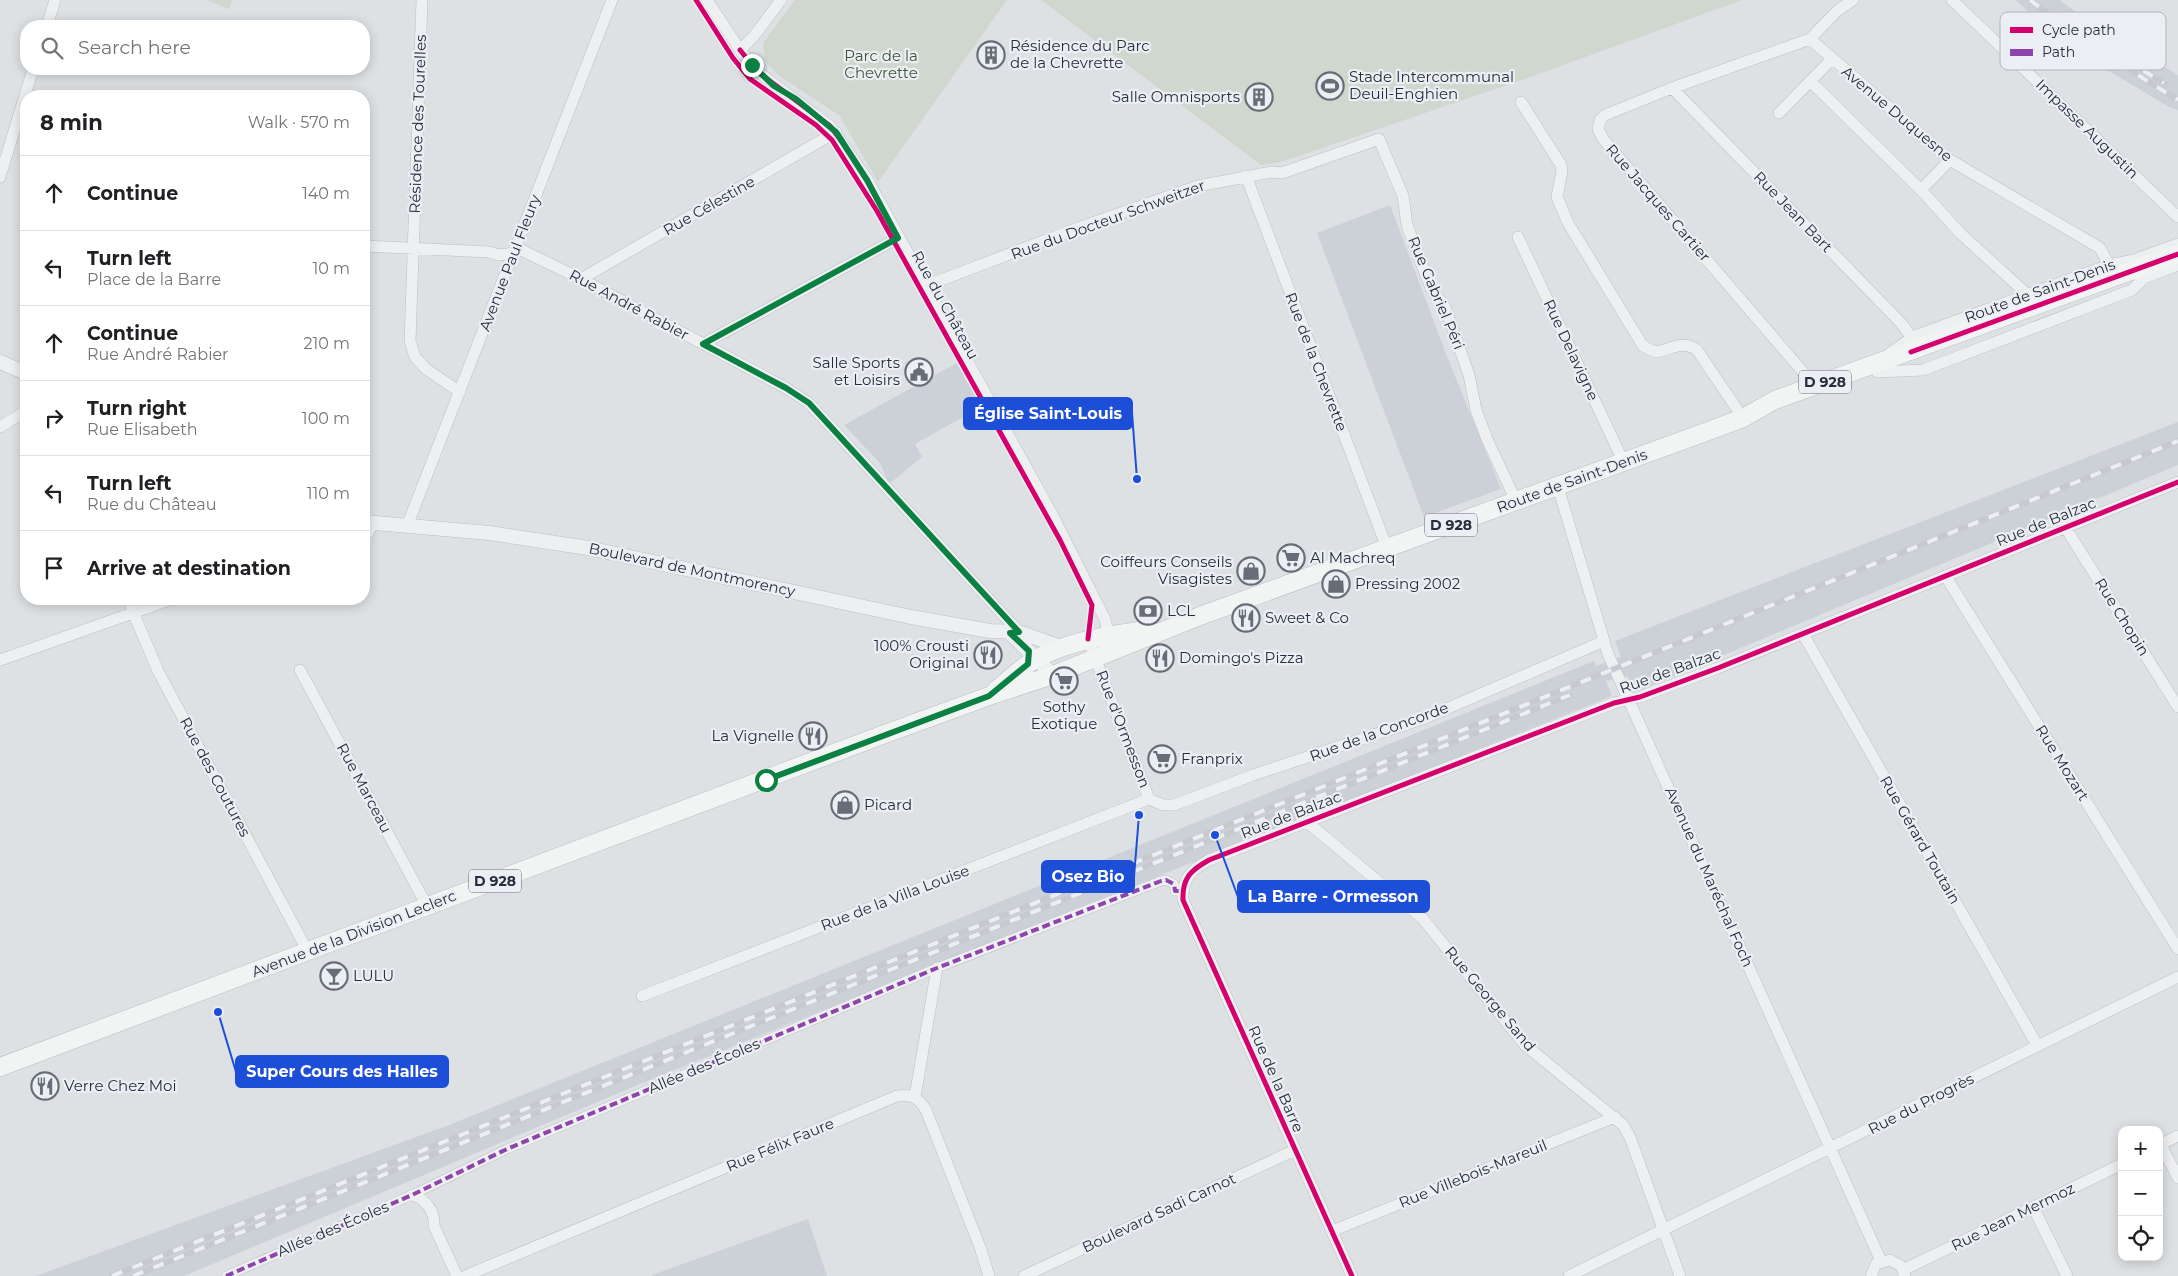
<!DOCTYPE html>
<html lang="en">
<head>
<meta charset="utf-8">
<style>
	:root { --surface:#fff; --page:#f6f6f6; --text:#202124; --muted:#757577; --line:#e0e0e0 }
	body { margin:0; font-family:Montserrat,sans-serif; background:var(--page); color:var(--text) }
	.controls { position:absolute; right:15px; bottom:15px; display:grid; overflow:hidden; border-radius:10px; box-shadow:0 2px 12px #0003 }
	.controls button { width:45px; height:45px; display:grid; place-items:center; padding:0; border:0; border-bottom:1px solid var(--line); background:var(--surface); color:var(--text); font:25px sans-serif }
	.stop { position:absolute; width:15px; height:15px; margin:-11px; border:4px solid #0b8043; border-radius:50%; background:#fff }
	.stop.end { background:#0b8043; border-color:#fff; box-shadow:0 1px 5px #0008 }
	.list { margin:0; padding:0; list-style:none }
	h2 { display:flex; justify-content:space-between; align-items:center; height:65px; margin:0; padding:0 20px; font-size:21px }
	h2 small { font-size:16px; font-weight:400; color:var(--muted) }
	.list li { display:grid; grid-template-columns:32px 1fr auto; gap:15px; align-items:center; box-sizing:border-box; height:75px; padding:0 20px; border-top:1px solid var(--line) }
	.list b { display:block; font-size:19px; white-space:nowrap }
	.list p { margin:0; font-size:16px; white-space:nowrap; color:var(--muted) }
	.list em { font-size:16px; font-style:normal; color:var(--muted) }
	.icon { flex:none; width:28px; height:28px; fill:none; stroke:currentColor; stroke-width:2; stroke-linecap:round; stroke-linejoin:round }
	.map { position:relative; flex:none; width:2178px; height:1276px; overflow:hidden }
	.search { position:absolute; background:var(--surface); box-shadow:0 2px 12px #0003; left:20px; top:20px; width:350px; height:55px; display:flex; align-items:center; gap:12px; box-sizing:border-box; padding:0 18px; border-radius:20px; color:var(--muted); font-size:19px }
	.panel { position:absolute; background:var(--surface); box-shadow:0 2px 12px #0003; left:20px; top:90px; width:350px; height:515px; border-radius:20px }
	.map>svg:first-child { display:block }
	.built { fill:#ccd0d7 }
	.green { fill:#cfd7cf }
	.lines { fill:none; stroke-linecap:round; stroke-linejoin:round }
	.pedestrian-casing { stroke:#bcbfc2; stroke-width:10 }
	.minor-casing { stroke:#bcbfc2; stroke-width:12 }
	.tertiary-casing { stroke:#bcbfc2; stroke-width:15 }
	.primary-casing { stroke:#bbbec1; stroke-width:19 }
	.pedestrian { stroke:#eeeff0; stroke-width:9 }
	.minor { stroke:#eeeff0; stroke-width:11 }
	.tertiary { stroke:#eeeff0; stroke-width:14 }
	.primary { stroke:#f2f4f4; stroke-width:18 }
	.rail-casing { stroke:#c7c9cc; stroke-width:5.5 }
	.rail { stroke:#ebeff4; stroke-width:4; stroke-dasharray:11; stroke-linecap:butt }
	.quiet { stroke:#8e44ad; stroke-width:4; stroke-dasharray:8 4; stroke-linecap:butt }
	.cycleway-casing { stroke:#ebeff4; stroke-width:8 }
	.cycleway { stroke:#d6006c; stroke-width:5 }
	.route { stroke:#0b8043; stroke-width:6 }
	.labels { text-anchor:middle; stroke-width:4.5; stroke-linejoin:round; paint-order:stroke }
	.shield { fill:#ebeff4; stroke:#626872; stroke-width:1 }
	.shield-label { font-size:14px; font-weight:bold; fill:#272e3b }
	.poi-label { font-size:15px; fill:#272e3b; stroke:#ebeff4; text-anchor:start }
	.park-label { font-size:15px; fill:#3b5735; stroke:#ebeff4 }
	.street-label { font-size:15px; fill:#272e3b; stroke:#ebeff4 }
	.key { fill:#ebeff4; stroke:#b0b5bc; stroke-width:1 }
	.key-label { font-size:14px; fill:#272e3b }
	.leader { fill:none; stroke:#1d4ed8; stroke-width:2 }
	.callout-dot { fill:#1d4ed8; stroke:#ebeff4; stroke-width:2 }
	.callout { fill:#1d4ed8; stroke:#1d4ed8; stroke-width:2 }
	.callout-label { font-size:16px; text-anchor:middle; font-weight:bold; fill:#fff }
</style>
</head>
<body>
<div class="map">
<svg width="2178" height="1276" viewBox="0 0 2178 1276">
	<rect width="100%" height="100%" fill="#dee1e4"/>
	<path class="built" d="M2015,0H2060L2090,23L2178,75V110L2169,107L2069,47Z
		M1390,205L1446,354L1501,489L1424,517L1317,233Z
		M957,363L981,407L915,444L922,457L889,484L884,479L886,477L880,463L844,425Z
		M2178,422V465L1638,691L1627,676L1606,681L1612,696L957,956L640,1084L184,1276H36L449,1125L1594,661L1596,666L1621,657L1615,641Z
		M808,1219L827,1276H653L652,1275Z"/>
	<path class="green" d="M206,0H232L229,9Z
		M795,0H1007L878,182L839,115L779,76L765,61L763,43Z
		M1041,0H1742L1525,79L1281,162L1261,165Z"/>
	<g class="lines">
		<g class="pedestrian-casing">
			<path id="pedestrian" d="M226,1276L412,1195L507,1149L937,968L1161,881L1166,880L1174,884L1175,891H1183"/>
		</g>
		<g class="minor-casing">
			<path id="minor" d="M422,0L410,341L415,357L426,369L460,392
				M707,0L740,50L758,72L830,126L867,179L1052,514L1105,619L1110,641
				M1853,0L1837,11L1810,39L1950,160L2100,248L2109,265
				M1952,0L2178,217
				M47,26L55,0
				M1810,39L1672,88L1605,115L1600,120L1598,129L1603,139L1815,386
				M740,50L754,36L781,0
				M1810,81L1921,190L1960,233L2028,295
				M1672,88L1901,323L1912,338
				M1521,102L1561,165L1562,171L1557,197L1568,223L1643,346L1655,352C1671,350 1682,339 1697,350L1743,418
				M1779,113L1832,59
				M1246,176L1387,548
				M0,177L33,69
				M1921,190L1950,160
				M1518,237L1624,463
				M364,246L489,252L498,255L515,253
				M517,248L581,279L786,388L809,403L1019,632
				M581,279L836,132
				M925,286L1078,228L1198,186L1272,172L1282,173L1379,139L1403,196L1407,225L1417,252L1431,288L1445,307L1469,375L1476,410L1487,439L1516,501
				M703,344L898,238
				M1891,352L1915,336L2109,265L2134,260L2178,244
				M1877,372L1923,370L2132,290L2144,278L2178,265
				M0,427L26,411
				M1558,487L1608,654L1881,1261
				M407,526L612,0
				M2065,527L2178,707
				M364,535L368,533L373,523
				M1946,577L2178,949
				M129,599L133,612L158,671L308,952
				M1803,634L2037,1045
				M1088,639L1149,799
				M0,660L172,599
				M300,670L427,906
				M1149,799L1163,805H1174L1253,775L1425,718L1604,641
				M1307,822L1423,919L1525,1045L1623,1125L1630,1137L1680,1276
				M642,996L1149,799
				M915,1097L937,968
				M2159,1145L2178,1136
				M2161,1145L2178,1178
				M412,1195C426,1199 435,1211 434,1226L457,1276
				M2033,1207L2067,1276
				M1332,1231L1615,1117
				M1903,1270L2122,1164
				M465,1276L897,1096C911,1094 918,1097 926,1110L980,1247L989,1276
				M1024,1276L1295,1150
				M1352,1276L1183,900C1182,878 1191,870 1209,860L1614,703L1640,697L1718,668L2178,482
				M1569,1276L2178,977
				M1871,1276L1876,1264L1890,1260L1901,1266L1905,1276"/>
		</g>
		<g class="tertiary-casing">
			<path id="tertiary" d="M0,362L26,373
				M364,522L489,533L588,548L911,617L990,631L1019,632L1064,648
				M1010,633L1053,675"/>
		</g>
		<g class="primary-casing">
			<path id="primary" d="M996,690C1009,680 1021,667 1036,659C1071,640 1111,635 1150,629
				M0,1067L882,735L989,696L1053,675L1200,616L1703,433L1743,418L1775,400L2178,254"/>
		</g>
		<use href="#pedestrian" class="pedestrian"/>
		<use href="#minor" class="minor"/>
		<use href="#tertiary" class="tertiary"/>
		<use href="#primary" class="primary"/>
		<g class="rail-casing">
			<path id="rail" d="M2030,0L2091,46L2178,100
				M2070,22L2112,52L2164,83
				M112,1276L2178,441
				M133,1276L1570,695"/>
		</g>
		<use href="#rail" class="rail"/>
		<path class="quiet" d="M226,1276L412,1195L507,1149L937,968L1161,881L1166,880L1174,884L1175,891H1183"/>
		<g class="cycleway-casing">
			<path id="cycleway" d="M696,0L733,58L750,79L816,125L832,140L877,211L1060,540L1092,605L1088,639
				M740,50L758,72L830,126L843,143
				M1911,352L2178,254
				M1352,1276L1183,900C1182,878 1191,870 1209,860L1614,703L1640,697L1718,668L2178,482"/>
		</g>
		<use href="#cycleway" class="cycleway"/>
	</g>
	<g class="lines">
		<path class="route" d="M752,65L774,86L796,99L836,132L867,180L898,238L703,344L786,388L809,403L1019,632L1010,633L1029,651L1028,664L989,696L766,780"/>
	</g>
	<defs>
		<g id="building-ring" transform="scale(1.4375)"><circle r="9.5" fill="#ebeff4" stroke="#676d76" stroke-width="1.5"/><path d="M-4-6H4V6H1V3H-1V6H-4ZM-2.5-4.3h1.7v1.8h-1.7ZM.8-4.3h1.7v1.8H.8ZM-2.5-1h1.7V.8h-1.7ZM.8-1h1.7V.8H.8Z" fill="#676d76"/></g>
		<g id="stadium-ring" transform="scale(1.4375)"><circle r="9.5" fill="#ebeff4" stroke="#676d76" stroke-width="1.5"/><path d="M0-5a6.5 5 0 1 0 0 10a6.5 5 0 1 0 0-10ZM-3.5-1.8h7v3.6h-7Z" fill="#676d76"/></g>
		<g id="civic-ring" transform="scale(1.4375)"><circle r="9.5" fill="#ebeff4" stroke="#676d76" stroke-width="1.5"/><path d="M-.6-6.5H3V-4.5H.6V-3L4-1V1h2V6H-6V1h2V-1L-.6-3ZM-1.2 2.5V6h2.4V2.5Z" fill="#676d76"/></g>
		<g id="supermarket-ring" transform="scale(1.4375)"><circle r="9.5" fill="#ebeff4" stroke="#676d76" stroke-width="1.5"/><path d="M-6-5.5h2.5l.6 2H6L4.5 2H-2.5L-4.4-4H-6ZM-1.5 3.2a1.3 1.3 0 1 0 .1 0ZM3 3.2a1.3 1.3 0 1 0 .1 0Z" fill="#676d76"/></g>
		<g id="shop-ring" transform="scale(1.4375)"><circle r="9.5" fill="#ebeff4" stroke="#676d76" stroke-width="1.5"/><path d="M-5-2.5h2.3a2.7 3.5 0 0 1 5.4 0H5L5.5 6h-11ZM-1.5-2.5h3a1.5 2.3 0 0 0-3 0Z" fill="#676d76"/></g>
		<g id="bank-ring" transform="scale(1.4375)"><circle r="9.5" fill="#ebeff4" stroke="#676d76" stroke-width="1.5"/><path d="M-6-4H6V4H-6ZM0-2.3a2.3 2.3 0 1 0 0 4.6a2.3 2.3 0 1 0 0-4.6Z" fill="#676d76"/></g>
		<g id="restaurant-ring" transform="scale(1.4375)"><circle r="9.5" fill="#ebeff4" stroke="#676d76" stroke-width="1.5"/><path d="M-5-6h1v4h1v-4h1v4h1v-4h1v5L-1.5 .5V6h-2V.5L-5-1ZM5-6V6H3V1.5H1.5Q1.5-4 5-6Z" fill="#676d76"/></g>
		<g id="bar-ring" transform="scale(1.4375)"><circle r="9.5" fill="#ebeff4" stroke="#676d76" stroke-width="1.5"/><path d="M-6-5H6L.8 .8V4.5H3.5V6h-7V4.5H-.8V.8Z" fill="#676d76"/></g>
	</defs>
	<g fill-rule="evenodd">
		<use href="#building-ring" x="991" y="55"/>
		<use href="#stadium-ring" x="1330" y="86"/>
		<use href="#building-ring" x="1259" y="97"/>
		<use href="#civic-ring" x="919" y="372"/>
		<use href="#supermarket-ring" x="1291" y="558"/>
		<use href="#shop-ring" x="1251" y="571"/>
		<use href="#shop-ring" x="1336" y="584"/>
		<use href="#bank-ring" x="1148" y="611"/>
		<use href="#restaurant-ring" x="1246" y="618"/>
		<use href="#restaurant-ring" x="988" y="655"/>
		<use href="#restaurant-ring" x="1160" y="658"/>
		<use href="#supermarket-ring" x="1064" y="681"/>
		<use href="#restaurant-ring" x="813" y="736"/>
		<use href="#supermarket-ring" x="1162" y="759"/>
		<use href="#shop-ring" x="845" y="805"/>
		<use href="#bar-ring" x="334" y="976"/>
		<use href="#restaurant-ring" x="45" y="1086"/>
	</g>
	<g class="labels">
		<g class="shield">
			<rect x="1799" y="370.5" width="52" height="23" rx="4"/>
			<rect x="1425" y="513.5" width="52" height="23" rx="4"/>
			<rect x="469" y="869.5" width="52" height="23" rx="4"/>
		</g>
		<g class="shield-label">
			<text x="1825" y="387">D 928</text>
			<text x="1451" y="530">D 928</text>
			<text x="495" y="886">D 928</text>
		</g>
		<g class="poi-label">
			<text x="1010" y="51">Résidence du Parc<tspan x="1010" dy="17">de la Chevrette</tspan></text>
			<text x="1349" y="82">Stade Intercommunal<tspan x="1349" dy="17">Deuil-Enghien</tspan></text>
			<text x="1240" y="102" text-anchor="end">Salle Omnisports</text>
			<text x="900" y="368" text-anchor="end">Salle Sports<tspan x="900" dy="17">et Loisirs</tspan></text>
			<text x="1310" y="563">Al Machreq</text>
			<text x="1232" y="567" text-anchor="end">Coiffeurs Conseils<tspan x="1232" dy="17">Visagistes</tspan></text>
			<text x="1355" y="589">Pressing 2002</text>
			<text x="1167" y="616">LCL</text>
			<text x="1265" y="623">Sweet &amp; Co</text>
			<text x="969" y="651" text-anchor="end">100% Crousti<tspan x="969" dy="17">Original</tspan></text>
			<text x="1179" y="663">Domingo's Pizza</text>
			<text x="1064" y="712" text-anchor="middle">Sothy<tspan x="1064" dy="17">Exotique</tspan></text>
			<text x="794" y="741" text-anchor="end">La Vignelle</text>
			<text x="1181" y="764">Franprix</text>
			<text x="864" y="810">Picard</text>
			<text x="353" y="981">LULU</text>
			<text x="64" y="1091">Verre Chez Moi</text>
		</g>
		<g class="park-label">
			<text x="881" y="61">Parc de la<tspan x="881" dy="17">Chevrette</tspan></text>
		</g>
		<g class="street-label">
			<text transform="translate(1897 114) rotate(40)" y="5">Avenue Duquesne</text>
			<text transform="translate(418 124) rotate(-88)" y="5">Résidence des Tourelles</text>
			<text transform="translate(2087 129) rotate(44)" y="5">Impasse Augustin</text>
			<text transform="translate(1658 203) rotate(49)" y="5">Rue Jacques Cartier</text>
			<text transform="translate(709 206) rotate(-30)" y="5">Rue Célestine</text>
			<text transform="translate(1793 212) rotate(46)" y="5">Rue Jean Bart</text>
			<text transform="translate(1108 220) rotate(-20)" y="5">Rue du Docteur Schweitzer</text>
			<text transform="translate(510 263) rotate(-69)" y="5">Avenue Paul Fleury</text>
			<text transform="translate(2040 291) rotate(-20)" y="5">Route de Saint-Denis</text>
			<text transform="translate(1436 293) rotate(67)" y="5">Rue Gabriel Péri</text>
			<text transform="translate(629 305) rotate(28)" y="5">Rue André Rabier</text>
			<text transform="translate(945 305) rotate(61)" y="5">Rue du Château</text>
			<text transform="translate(1571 350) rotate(65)" y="5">Rue Delavigne</text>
			<text transform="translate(1316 362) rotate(69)" y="5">Rue de la Chevrette</text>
			<text transform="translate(1572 481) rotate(-20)" y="5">Route de Saint-Denis</text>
			<text transform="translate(2046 522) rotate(-22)" y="5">Rue de Balzac</text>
			<text transform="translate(692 570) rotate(12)" y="5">Boulevard de Montmorency</text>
			<text transform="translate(2122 617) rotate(58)" y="5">Rue Chopin</text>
			<text transform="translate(1670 671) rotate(-20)" y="5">Rue de Balzac</text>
			<text transform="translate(1123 729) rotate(69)" y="5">Rue d'Ormesson</text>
			<text transform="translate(1379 732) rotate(-20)" y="5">Rue de la Concorde</text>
			<text transform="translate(2062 763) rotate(58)" y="5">Rue Mozart</text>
			<text transform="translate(215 777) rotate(62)" y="5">Rue des Coutures</text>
			<text transform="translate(364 788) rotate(62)" y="5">Rue Marceau</text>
			<text transform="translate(1291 815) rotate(-21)" y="5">Rue de Balzac</text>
			<text transform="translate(1920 840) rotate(60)" y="5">Rue Gérard Toutain</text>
			<text transform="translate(1709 877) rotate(66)" y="5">Avenue du Maréchal Foch</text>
			<text transform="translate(895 898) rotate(-21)" y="5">Rue de la Villa Louise</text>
			<text transform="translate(354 934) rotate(-21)" y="5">Avenue de la Division Leclerc</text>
			<text transform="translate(1490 999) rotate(50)" y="5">Rue George Sand</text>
			<text transform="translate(704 1066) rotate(-23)" y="5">Allée des Écoles</text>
			<text transform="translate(1276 1079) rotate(66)" y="5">Rue de la Barre</text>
			<text transform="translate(1921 1104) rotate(-27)" y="5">Rue du Progrès</text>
			<text transform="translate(780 1145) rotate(-23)" y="5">Rue Félix Faure</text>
			<text transform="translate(1473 1174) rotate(-22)" y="5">Rue Villebois-Mareuil</text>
			<text transform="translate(1159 1213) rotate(-25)" y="5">Boulevard Sadi Carnot</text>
			<text transform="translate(2013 1217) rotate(-26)" y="5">Rue Jean Mermoz</text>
			<text transform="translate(333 1229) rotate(-23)" y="5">Allée des Écoles</text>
		</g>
	</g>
	<rect x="2000" y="12" width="166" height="58" rx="8" class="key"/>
	<rect x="2010" y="27" width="23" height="6" fill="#d6006c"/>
	<rect x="2010" y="49" width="23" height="7" fill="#8e44ad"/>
	<g class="key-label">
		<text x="2042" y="35">Cycle path</text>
		<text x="2042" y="57">Path</text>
	</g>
	<path class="leader" d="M1137 479L1132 413M1139 815L1134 877M1215 835L1238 897M218 1012L236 1072"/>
	<g class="callout-dot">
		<circle cx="1137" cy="479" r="5"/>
		<circle cx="1139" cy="815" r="5"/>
		<circle cx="1215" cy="835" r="5"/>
		<circle cx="218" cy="1012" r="5"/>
	</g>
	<g class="callout">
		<rect x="964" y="398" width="168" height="31" rx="5"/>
		<rect x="1042" y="861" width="92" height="31" rx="5"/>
		<rect x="1238" y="881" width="191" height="31" rx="5"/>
		<rect x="236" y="1056" width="212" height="31" rx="5"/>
	</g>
	<g class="callout-label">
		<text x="1048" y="419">Église Saint-Louis</text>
		<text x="1088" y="882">Osez Bio</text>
		<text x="1333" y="902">La Barre - Ormesson</text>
		<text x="342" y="1077">Super Cours des Halles</text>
	</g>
</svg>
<div class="controls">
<button>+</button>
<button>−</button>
<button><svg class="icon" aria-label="locate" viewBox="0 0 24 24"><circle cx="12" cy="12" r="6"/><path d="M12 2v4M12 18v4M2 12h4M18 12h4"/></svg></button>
</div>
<div class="stop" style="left:766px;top:780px"></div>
<div class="stop end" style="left:752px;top:65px"></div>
<div class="search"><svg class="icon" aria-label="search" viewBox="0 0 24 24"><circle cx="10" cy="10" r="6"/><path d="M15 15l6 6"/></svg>Search here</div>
<section class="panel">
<h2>8 min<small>Walk · 570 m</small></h2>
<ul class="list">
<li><svg class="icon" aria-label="ahead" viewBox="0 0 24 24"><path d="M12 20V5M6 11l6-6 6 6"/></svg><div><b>Continue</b></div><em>140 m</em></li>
<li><svg class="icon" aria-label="left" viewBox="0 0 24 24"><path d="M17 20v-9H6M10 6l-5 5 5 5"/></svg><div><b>Turn left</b><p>Place de la Barre</p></div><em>10 m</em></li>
<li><svg class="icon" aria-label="ahead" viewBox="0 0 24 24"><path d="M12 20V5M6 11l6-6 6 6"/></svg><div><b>Continue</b><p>Rue André Rabier</p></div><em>210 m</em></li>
<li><svg class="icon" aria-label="right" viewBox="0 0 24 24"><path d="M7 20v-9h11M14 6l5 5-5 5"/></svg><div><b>Turn right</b><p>Rue Elisabeth</p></div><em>100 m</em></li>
<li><svg class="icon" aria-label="left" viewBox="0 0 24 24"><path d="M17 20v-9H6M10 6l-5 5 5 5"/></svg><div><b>Turn left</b><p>Rue du Château</p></div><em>110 m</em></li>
<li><svg class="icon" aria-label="arrive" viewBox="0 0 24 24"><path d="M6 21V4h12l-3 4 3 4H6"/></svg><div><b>Arrive at destination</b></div></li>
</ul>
</section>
</div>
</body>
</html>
